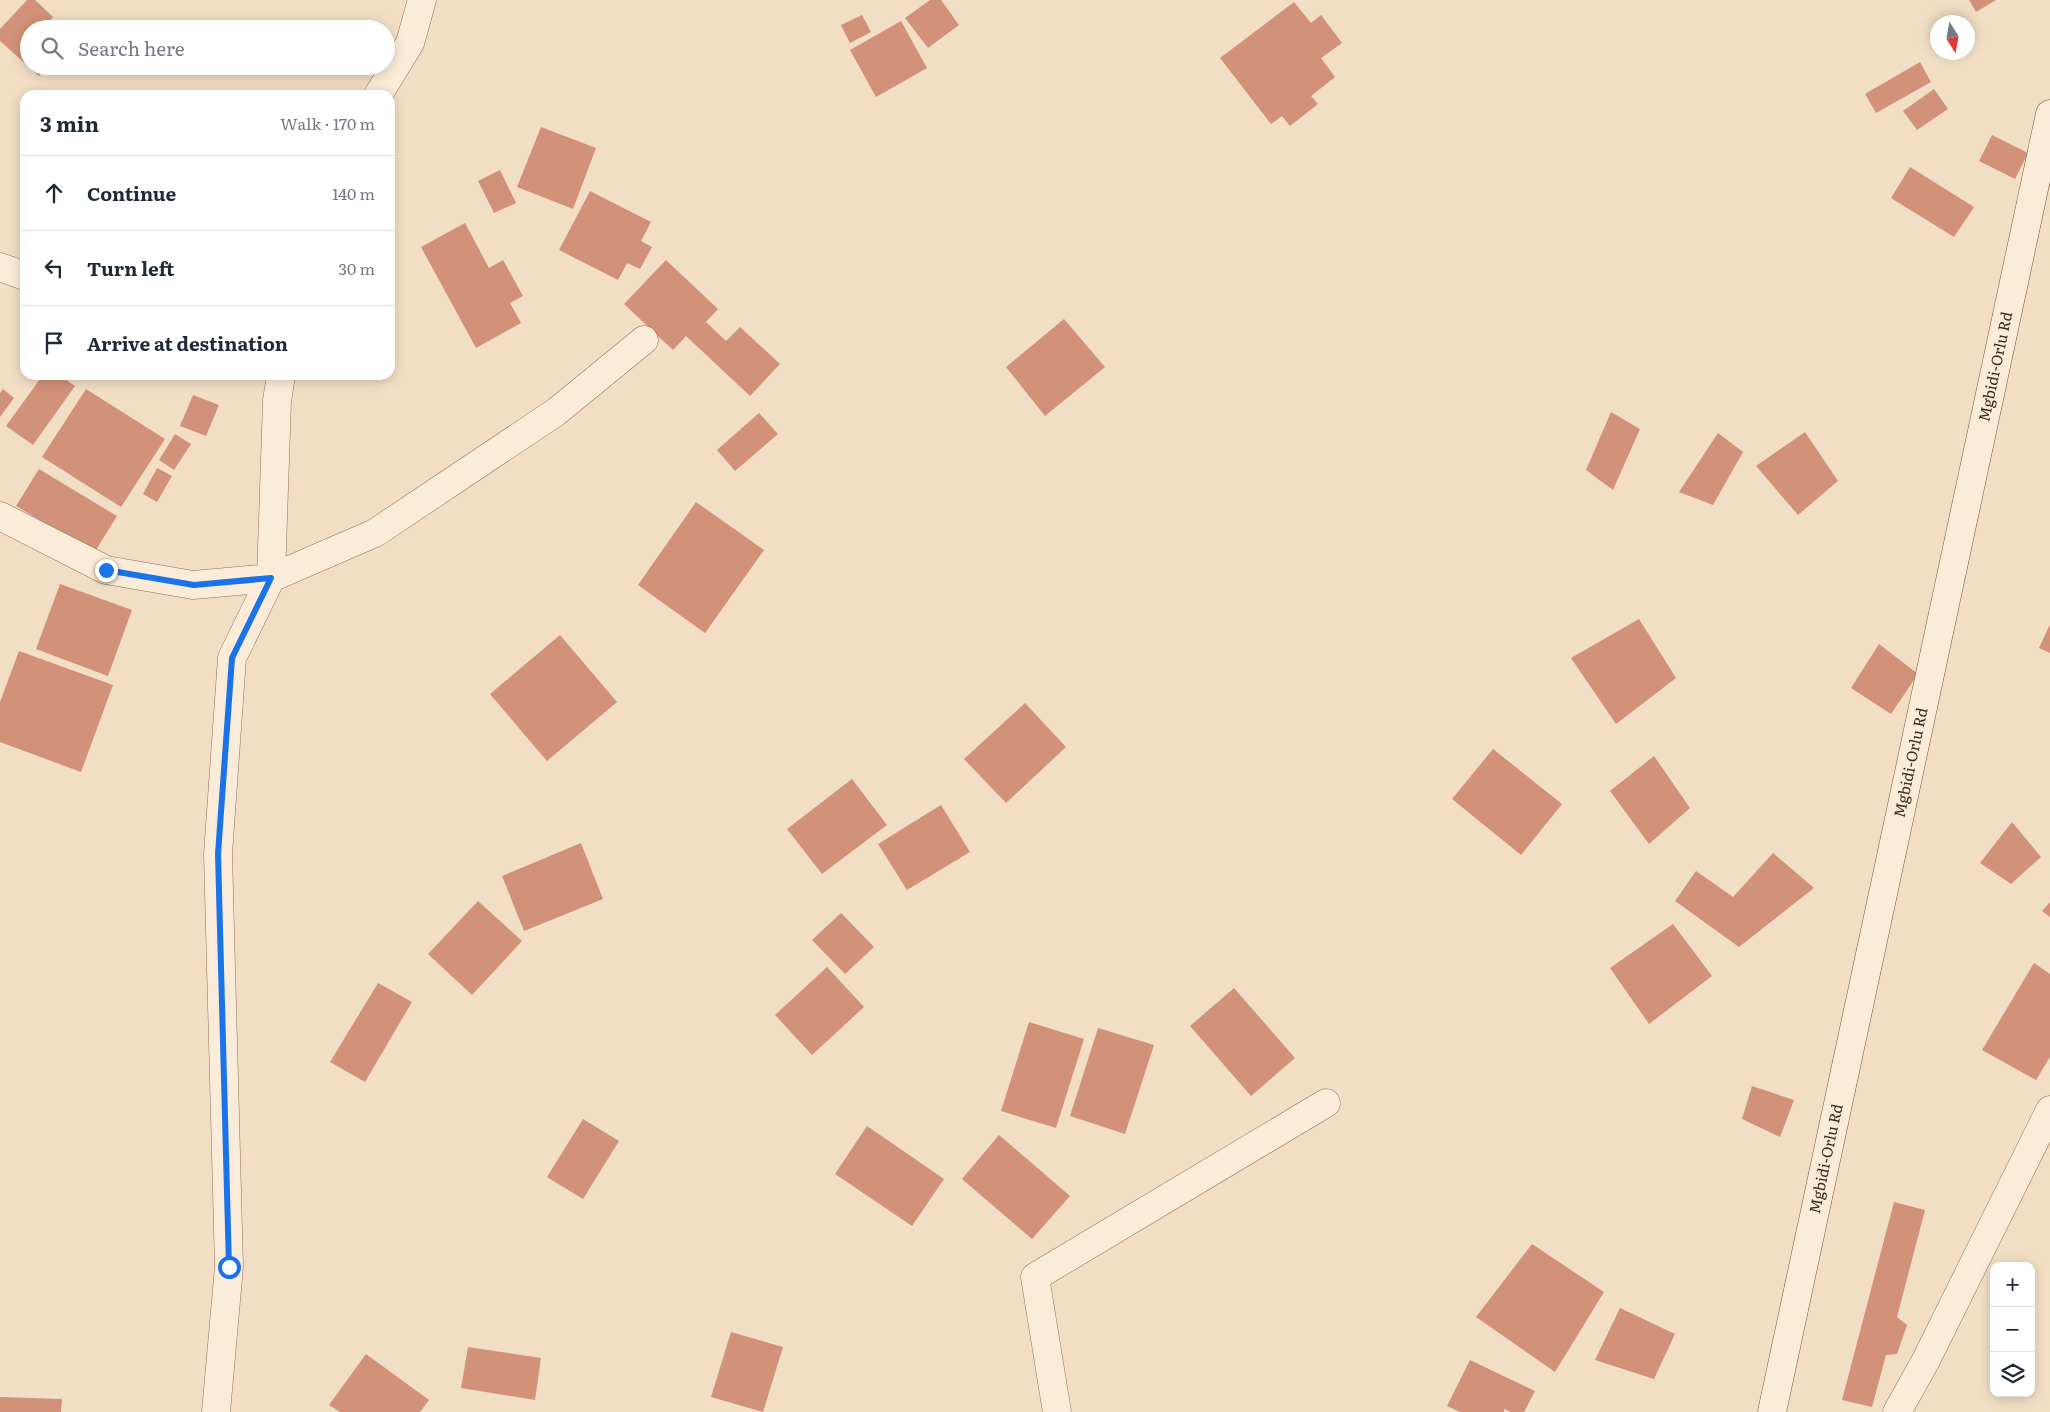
<!DOCTYPE html>
<html lang="en">
<head>
<meta charset="utf-8">
<style>
	:root { --surface:#fff; --page:#f6f6f7; --text:#1f2937; --muted:#747a83; --line:#e0e1e3 }
	body { margin:0; font-family:Literata,serif; background:var(--page); color:var(--text) }
	.controls { position:absolute; right:15px; bottom:15px; display:grid; overflow:hidden; border-radius:10px; box-shadow:0 2px 12px #0003 }
	.controls button { width:45px; height:45px; display:grid; place-items:center; padding:0; border:0; border-bottom:1px solid var(--line); background:var(--surface); color:var(--text); font:25px sans-serif }
	.compass { position:absolute; left:1930px; top:15px; width:45px; height:45px; border-radius:50%; background:var(--surface); box-shadow:0 2px 12px #0003; rotate:169deg }
	.stop { position:absolute; width:15px; height:15px; margin:-11px; border:4px solid #1a73e8; border-radius:50%; background:#fff }
	.stop.end { background:#1a73e8; border-color:#fff; box-shadow:0 1px 5px #0008 }
	.list { margin:0; padding:0; list-style:none }
	h2 { display:flex; justify-content:space-between; align-items:center; height:65px; margin:0; padding:0 20px; font-size:21px }
	h2 small { font-size:16px; font-weight:400; color:var(--muted) }
	.list li { display:grid; grid-template-columns:32px 1fr auto; gap:15px; align-items:center; box-sizing:border-box; height:75px; padding:0 20px; border-top:1px solid var(--line) }
	.list b { display:block; font-size:19px; white-space:nowrap }
	.list em { font-size:16px; font-style:normal; color:var(--muted) }
	.icon { flex:none; width:28px; height:28px; fill:none; stroke:currentColor; stroke-width:2; stroke-linecap:round; stroke-linejoin:round }
	.map { position:relative; flex:none; width:2050px; height:1412px; overflow:hidden }
	.search { position:absolute; background:var(--surface); box-shadow:0 2px 12px #0003; left:20px; top:20px; width:375px; height:55px; display:flex; align-items:center; gap:12px; box-sizing:border-box; padding:0 18px; border-radius:28px; color:var(--muted); font-size:19px }
	.panel { position:absolute; background:var(--surface); box-shadow:0 2px 12px #0003; left:20px; top:90px; width:375px; height:290px; border-radius:15px }
	.map>svg:first-child { display:block }
	.building { fill:#d19279 }
	.lines { fill:none; stroke-linecap:round; stroke-linejoin:round }
	.street-casing { stroke:#8d6f5a; stroke-width:29 }
	.secondary-casing { stroke:#6f503d; stroke-width:29 }
	.street { stroke:#fbecda; stroke-width:28 }
	.secondary { stroke:#fbecda; stroke-width:28 }
	.route { stroke:#1a73e8; stroke-width:6 }
	.labels { text-anchor:middle; stroke-width:4.5; stroke-linejoin:round; paint-order:stroke }
	.street-label { font-size:15px; fill:#3d291f; stroke:#f8e9d6 }
</style>
</head>
<body>
<div class="map">
<svg width="2050" height="1412" viewBox="0 0 2050 1412">
	<rect width="100%" height="100%" fill="#f1dec5"/>
	<path class="building" d="M27,0H35L53,17L42,29H29V66H47L39,76L0,41V29Z
		M930,0H941L959,25L928,48L905,18Z
		M1969,0H1996L1976,12Z
		M1294,2L1311,23L1321,15L1342,43L1321,58L1335,77L1311,96L1318,104L1290,126L1282,116L1271,124L1220,58Z
		M862,15L871,32L850,43L841,25Z
		M901,21L927,68L876,97L850,50Z
		M1920,62L1931,82L1876,113L1865,94Z
		M1934,89L1948,109L1917,130L1903,111Z
		M541,127L596,148L573,209L517,187Z
		M1992,135L2028,153L2015,179L1979,161Z
		M1910,167L1974,207L1954,237L1891,198Z
		M500,170L516,203L494,213L478,181Z
		M590,191L651,222L641,241L652,247L640,269L627,263L618,280L559,250Z
		M465,223L489,268L503,260L523,296L510,303L521,323L476,348L421,247Z
		M666,260L718,309L706,322L726,341L740,327L780,364L750,396L686,336L673,350L624,304Z
		M1064,319L1105,367L1045,416L1006,367Z
		M43,375H59L75,386L33,445L6,426Z
		M3,389L14,398L0,417V393Z
		M86,389L165,439L121,507L42,457Z
		M193,395L219,405L206,436L180,426Z
		M1611,412L1640,429L1613,490L1586,470Z
		M759,413L778,434L735,471L717,450Z
		M1805,432L1838,481L1798,515L1756,466Z
		M1718,433L1743,452L1713,505L1679,492Z
		M175,434L191,444L174,470L159,460Z
		M157,468L172,476L157,502L143,494Z
		M39,469L117,516L94,553L16,506Z
		M696,502L764,550L705,633L638,585Z
		M60,584L132,610L108,676L36,649Z
		M1639,619L1676,678L1616,724L1571,658Z
		M2050,624V653L2039,648Z
		M560,635L617,702L547,761L490,694Z
		M1879,644L1918,674L1891,714L1851,688Z
		M19,651L113,685L81,772L0,742V702Z
		M1025,703L1066,747L1006,803L964,759Z
		M1493,749L1562,804L1521,855L1452,799Z
		M1654,756L1690,808L1649,844L1610,791Z
		M852,779L887,825L822,874L787,829Z
		M941,805L970,852L907,890L878,844Z
		M2012,822L2041,857L2011,884L1980,863Z
		M581,843L603,899L524,931L502,876Z
		M1773,853L1814,888L1739,947L1675,901L1696,871L1733,897Z
		M478,901L522,941L472,995L428,954Z
		M2050,902V917L2042,911Z
		M841,913L874,947L845,974L812,940Z
		M1673,924L1712,976L1649,1024L1610,968Z
		M2034,963L2050,974V1057L2036,1080L1982,1050Z
		M827,967L864,1007L812,1055L775,1015Z
		M378,983L412,1002L365,1082L330,1062Z
		M1234,988L1295,1058L1251,1096L1190,1026Z
		M1029,1022L1084,1039L1056,1128L1001,1111Z
		M1098,1028L1154,1045L1125,1134L1070,1116Z
		M1752,1086L1794,1100L1780,1137L1742,1119Z
		M583,1119L619,1141L583,1199L547,1177Z
		M867,1126L944,1179L912,1226L835,1174Z
		M999,1135L1070,1196L1032,1239L962,1179Z
		M1894,1202L1925,1210L1897,1317L1907,1325L1897,1354L1886,1355L1872,1407L1842,1400Z
		M1532,1244L1604,1292L1555,1372L1476,1317Z
		M1620,1308L1675,1334L1654,1379L1595,1360Z
		M731,1332L783,1347L763,1412L711,1397Z
		M468,1347L541,1358L535,1400L461,1388Z
		M366,1354L429,1400L420,1412H340L329,1405Z
		M1470,1360L1535,1391L1524,1412H1511L1504,1409V1412H1460L1447,1406Z
		M0,1397L62,1399L61,1412H0Z"/>
	<g class="lines">
		<g class="street-casing">
			<path id="street" d="M378,95L410,43L422,0
				M0,267L25,276
				M0,516L106,570L193,585L271,578L375,533L556,412L644,340
				M216,1412L229,1267L218,854L232,658L271,578L277,401L281,375
				M1057,1412L1035,1277L1326,1103
				M1897,1412L1925,1362L2050,1110"/>
		</g>
		<g class="secondary-casing">
			<g id="secondary">
				<path id="s1" d="M1772,1412L2050,114"/>
			</g>
		</g>
		<use href="#street" class="street"/>
		<use href="#secondary" class="secondary"/>
	</g>
	<g class="lines">
		<path class="route" d="M106,570L194,585L271,578L232,658L218,854L229,1267"/>
	</g>
	<g class="labels">
		<g class="street-label">
			<text dy="5" stroke="none"><textPath href="#s1" startOffset="1069">Mgbidi-Orlu Rd</textPath></text>
			<text dy="5" stroke="none"><textPath href="#s1" startOffset="664">Mgbidi-Orlu Rd</textPath></text>
			<text dy="5" stroke="none"><textPath href="#s1" startOffset="259">Mgbidi-Orlu Rd</textPath></text>
		</g>
	</g>
</svg>
<div class="controls">
<button>+</button>
<button>−</button>
<button><svg class="icon" aria-label="layers" viewBox="0 0 24 24"><path d="M12 4l9 5-9 5-9-5zM3 14l9 5 9-5"/></svg></button>
</div>
<svg class="compass" viewBox="-18 -18 36 36"><path d="M0-13l5 13h-10z" fill="#e53935"/><path d="M0 13l5-13h-10z" fill="#747a83"/></svg>
<div class="stop" style="left:229px;top:1267px"></div>
<div class="stop end" style="left:106px;top:570px"></div>
<div class="search"><svg class="icon" aria-label="search" viewBox="0 0 24 24"><circle cx="10" cy="10" r="6"/><path d="M15 15l6 6"/></svg>Search here</div>
<section class="panel">
<h2>3 min<small>Walk · 170 m</small></h2>
<ul class="list">
<li><svg class="icon" aria-label="ahead" viewBox="0 0 24 24"><path d="M12 20V5M6 11l6-6 6 6"/></svg><div><b>Continue</b></div><em>140 m</em></li>
<li><svg class="icon" aria-label="left" viewBox="0 0 24 24"><path d="M17 20v-9H6M10 6l-5 5 5 5"/></svg><div><b>Turn left</b></div><em>30 m</em></li>
<li><svg class="icon" aria-label="arrive" viewBox="0 0 24 24"><path d="M6 21V4h12l-3 4 3 4H6"/></svg><div><b>Arrive at destination</b></div></li>
</ul>
</section>
</div>
</body>
</html>
